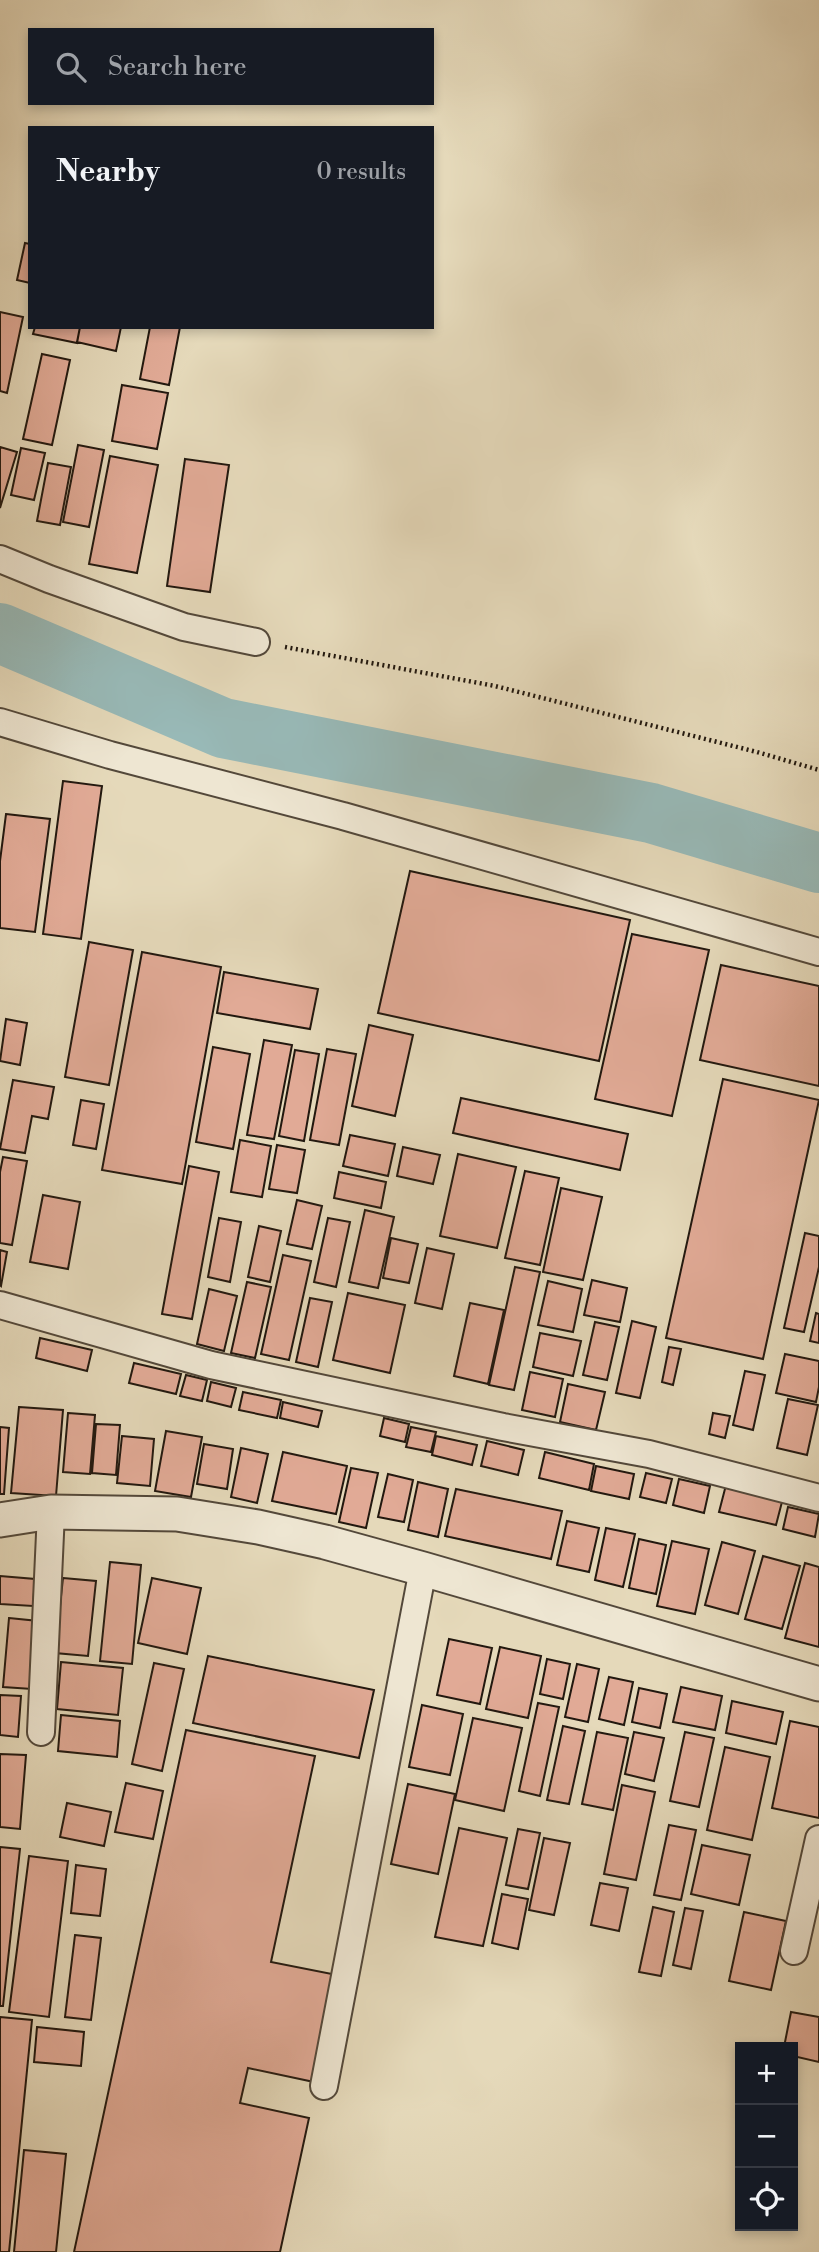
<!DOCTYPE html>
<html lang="en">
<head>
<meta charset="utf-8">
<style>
	:root { --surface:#171b24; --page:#20242c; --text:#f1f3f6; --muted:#9ea1a6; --line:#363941 }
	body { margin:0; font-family:"Libre Bodoni",serif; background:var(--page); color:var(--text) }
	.controls { position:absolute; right:21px; bottom:21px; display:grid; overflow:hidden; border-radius:0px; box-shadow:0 4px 10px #0003 }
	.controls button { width:63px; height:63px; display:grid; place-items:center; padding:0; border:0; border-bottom:2px solid var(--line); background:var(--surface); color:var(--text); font:35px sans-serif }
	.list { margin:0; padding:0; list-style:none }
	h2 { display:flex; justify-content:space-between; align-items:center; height:91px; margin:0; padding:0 28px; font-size:30px }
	h2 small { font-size:23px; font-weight:400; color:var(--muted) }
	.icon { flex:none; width:38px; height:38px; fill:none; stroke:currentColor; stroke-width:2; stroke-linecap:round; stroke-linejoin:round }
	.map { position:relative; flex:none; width:819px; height:2252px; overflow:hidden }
	.search { position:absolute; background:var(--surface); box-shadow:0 4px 10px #0003; left:28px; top:28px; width:406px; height:77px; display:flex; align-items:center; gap:18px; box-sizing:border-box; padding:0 24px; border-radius:0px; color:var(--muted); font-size:26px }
	.panel { position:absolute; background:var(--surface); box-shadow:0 4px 10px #0003; left:28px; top:126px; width:406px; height:203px; border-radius:0px }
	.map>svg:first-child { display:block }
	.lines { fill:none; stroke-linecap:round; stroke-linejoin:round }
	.river { stroke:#98b9b7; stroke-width:60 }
	.building { fill:#e1aa96; stroke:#22180f; stroke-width:2 }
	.minor-casing { stroke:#53483a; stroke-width:30 }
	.tertiary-casing { stroke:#53483a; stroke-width:37 }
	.path { stroke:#22180f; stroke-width:4.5; stroke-dasharray:2 3.5; stroke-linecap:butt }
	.minor { stroke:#eee6d2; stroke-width:26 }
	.tertiary { stroke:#eee6d2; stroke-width:33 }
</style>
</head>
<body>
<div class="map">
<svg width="819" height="2252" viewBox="0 0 819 2252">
	<rect width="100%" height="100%" fill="#e5d9ba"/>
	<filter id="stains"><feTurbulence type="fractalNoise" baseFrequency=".00286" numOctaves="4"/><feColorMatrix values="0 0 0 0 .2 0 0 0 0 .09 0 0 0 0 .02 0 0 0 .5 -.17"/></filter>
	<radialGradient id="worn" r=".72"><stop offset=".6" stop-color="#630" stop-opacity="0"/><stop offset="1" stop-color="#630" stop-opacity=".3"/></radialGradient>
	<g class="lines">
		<path class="river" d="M0,633L223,728L651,813L819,863"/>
	</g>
	<path class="building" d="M25,243L30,244V283L17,280Z
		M0,312L23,317L7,393L0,391Z
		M35,327H80L77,343L33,334Z
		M80,327H121L116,351L77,342Z
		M150,327H180L169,385L140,379Z
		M42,354L70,360L52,445L23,439Z
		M122,385L168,393L157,449L112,441Z
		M78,445L104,450L89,527L63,522Z
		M0,447L17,452L0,508Z
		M21,448L45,453L34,500L11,495Z
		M110,456L158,465L137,573L89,564Z
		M185,459L229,465L210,592L167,586Z
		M48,463L71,467L60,525L37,521Z
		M63,781L102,786L81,939L43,934Z
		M6,814L50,819L35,932L0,928V861Z
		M410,871L630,920L599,1061L378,1013Z
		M632,934L709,950L672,1116L595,1099Z
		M89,942L133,950L109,1085L65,1077Z
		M142,952L221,967L182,1184L102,1170Z
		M721,965L819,986V1086L700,1060Z
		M224,972L318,989L310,1029L217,1013Z
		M6,1019L27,1023L20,1065L0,1061Z
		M369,1025L413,1035L395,1116L352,1106Z
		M264,1040L292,1045L274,1139L247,1135Z
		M213,1047L250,1054L233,1149L196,1142Z
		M327,1049L356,1054L339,1145L310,1140Z
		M295,1050L319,1054L304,1141L279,1136Z
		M723,1079L819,1100L763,1359L666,1338Z
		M13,1080L54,1087L48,1119L32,1116L25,1153L0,1149Z
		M461,1098L628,1134L620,1170L453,1133Z
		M81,1100L104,1104L96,1149L73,1145Z
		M350,1135L395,1144L388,1176L343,1166Z
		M240,1140L271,1146L262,1197L231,1192Z
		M277,1145L305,1150L297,1193L269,1189Z
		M403,1147L440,1155L433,1184L397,1176Z
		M458,1154L516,1167L497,1248L440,1236Z
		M3,1157L27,1161L12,1245L0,1243V1172Z
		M189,1166L219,1172L192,1319L162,1314Z
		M525,1171L559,1178L540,1265L505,1258Z
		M339,1172L386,1182L381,1208L334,1198Z
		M561,1188L602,1197L583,1280L543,1272Z
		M43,1195L80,1202L68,1269L30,1262Z
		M297,1200L322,1206L312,1249L287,1244Z
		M365,1210L394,1217L378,1288L349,1282Z
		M219,1218L241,1222L230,1282L208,1277Z
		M328,1218L350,1222L336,1287L314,1282Z
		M259,1226L281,1231L270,1282L248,1277Z
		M805,1233L819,1236V1267L804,1332L784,1328Z
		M391,1238L418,1244L409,1283L383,1278Z
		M427,1248L454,1254L442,1309L415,1303Z
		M0,1250L7,1252L1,1286L0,1285Z
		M283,1255L311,1261L289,1360L261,1354Z
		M515,1267L540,1272L514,1390L489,1385Z
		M592,1280L627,1288L620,1322L584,1315Z
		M548,1281L582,1289L573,1332L538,1325Z
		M247,1282L271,1287L255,1358L231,1353Z
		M209,1289L237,1296L224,1351L197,1344Z
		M348,1293L405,1305L390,1373L333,1360Z
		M310,1298L332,1302L318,1367L296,1362Z
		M470,1303L504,1310L488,1384L454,1376Z
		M816,1313L819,1314V1343L810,1341Z
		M632,1321L656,1327L640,1398L616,1393Z
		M595,1322L619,1327L607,1380L583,1375Z
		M540,1333L581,1341L573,1376L533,1367Z
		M40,1338L92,1350L87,1371L36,1358Z
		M669,1347L681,1349L673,1385L662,1382Z
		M785,1354L819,1361V1387L816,1402L776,1393Z
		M134,1363L181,1374L176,1394L129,1383Z
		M745,1371L765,1375L753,1430L733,1425Z
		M530,1372L563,1379L555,1417L522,1410Z
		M186,1375L207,1380L202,1401L180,1396Z
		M211,1382L236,1388L231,1407L207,1401Z
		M568,1384L605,1392L596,1430L560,1422Z
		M243,1392L281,1400L277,1418L239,1410Z
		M788,1399L818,1405L807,1455L777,1448Z
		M283,1402L322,1411L318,1427L280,1418Z
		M19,1407L63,1410L56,1496L11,1493Z
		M68,1413L95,1415L90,1474L63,1472Z
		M713,1413L730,1416L725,1438L709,1434Z
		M384,1418L409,1424L405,1442L380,1436Z
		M96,1424L120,1425L116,1475L92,1473Z
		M0,1427L9,1428L4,1494H0Z
		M411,1427L436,1432L431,1452L406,1447Z
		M166,1431L202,1437L191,1497L155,1491Z
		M122,1436L154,1439L150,1486L117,1483Z
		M436,1436L477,1445L472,1465L432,1455Z
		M487,1441L524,1450L518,1475L481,1466Z
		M204,1444L233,1449L227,1489L197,1484Z
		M241,1448L268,1454L257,1503L231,1497Z
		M283,1452L347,1466L336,1514L272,1501Z
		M545,1452L594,1464L589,1490L539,1478Z
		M596,1466L634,1474L629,1499L591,1491Z
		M351,1468L378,1473L366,1528L339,1522Z
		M646,1473L672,1479L666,1503L640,1497Z
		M388,1474L413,1480L404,1522L378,1517Z
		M679,1479L710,1486L704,1513L673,1505Z
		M418,1482L448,1489L438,1537L408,1530Z
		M726,1485L783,1498L776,1525L719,1512Z
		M456,1489L562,1511L551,1559L445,1536Z
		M788,1507L819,1514L815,1537L783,1529Z
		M567,1521L599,1528L589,1572L557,1565Z
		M606,1528L635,1534L623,1587L595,1580Z
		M639,1539L666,1545L656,1594L629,1588Z
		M672,1541L709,1549L695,1614L657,1606Z
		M722,1542L755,1551L738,1614L705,1605Z
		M763,1556L800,1566L782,1629L745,1619Z
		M110,1562L141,1565L132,1664L100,1661Z
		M805,1563L819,1567V1647L785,1638Z
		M0,1576L35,1579L33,1606L0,1604Z
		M63,1578L96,1581L88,1656L55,1653Z
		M152,1578L201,1588L187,1654L138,1643Z
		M9,1618L38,1621L32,1689L3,1687Z
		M449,1639L492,1648L480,1704L437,1695Z
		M500,1647L541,1656L528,1718L486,1709Z
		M208,1656L374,1690L359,1758L193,1723Z
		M547,1659L570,1664L563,1699L540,1694Z
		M61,1662L123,1668L118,1715L57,1709Z
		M154,1663L184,1669L162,1771L132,1764Z
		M577,1664L599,1669L588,1722L565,1717Z
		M609,1677L633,1682L624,1725L599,1719Z
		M681,1687L722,1696L715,1730L673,1722Z
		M639,1688L667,1694L660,1728L632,1722Z
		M0,1695L21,1696L18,1737L0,1735Z
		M732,1701L783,1712L776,1744L726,1733Z
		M538,1703L559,1707L540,1796L519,1791Z
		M422,1705L463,1714L450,1775L409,1767Z
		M61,1715L120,1721L117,1757L58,1751Z
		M473,1718L522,1728L504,1811L455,1800Z
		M790,1721L819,1727V1818L772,1808Z
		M563,1726L585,1731L569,1804L547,1800Z
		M186,1730L315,1756L271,1962L337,1975L314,2082L248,2068L240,2103L309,2118L280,2252H74Z
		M597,1732L628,1738L613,1810L582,1804Z
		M634,1732L664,1738L654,1781L625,1774Z
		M685,1732L714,1738L699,1807L670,1801Z
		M725,1747L770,1757L752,1840L707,1830Z
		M0,1754L26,1755L20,1829L0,1827Z
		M126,1783L163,1791L153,1839L115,1832Z
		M408,1784L455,1794L438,1874L391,1864Z
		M622,1785L655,1792L636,1880L604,1874Z
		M67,1803L111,1812L104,1846L60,1837Z
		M669,1825L696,1830L681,1900L654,1895Z
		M459,1828L507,1838L483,1946L435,1937Z
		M518,1829L540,1833L528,1889L506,1885Z
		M544,1838L570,1843L554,1915L529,1910Z
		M702,1845L750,1855L739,1905L691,1894Z
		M0,1847L20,1849L3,2006H0Z
		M29,1856L68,1861L49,2017L9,2012Z
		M76,1865L106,1869L100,1916L71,1913Z
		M600,1883L628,1888L619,1931L591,1925Z
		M502,1894L528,1899L518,1949L492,1943Z
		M653,1907L674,1912L661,1976L639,1972Z
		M685,1908L703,1911L691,1969L673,1965Z
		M744,1912L786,1921L771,1990L729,1981Z
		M75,1935L101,1938L91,2020L65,2017Z
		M791,2012L819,2017V2062L793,2056V2047H784Z
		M0,2017L32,2020L9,2252H0Z
		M37,2027L84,2032L81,2066L34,2062Z
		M24,2150L66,2154L56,2252H14Z"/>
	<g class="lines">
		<g class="minor-casing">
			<path id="minor" d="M0,559L49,579L184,627L256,642
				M0,722L110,755L343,816L819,952
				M0,1305L211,1365L503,1427L649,1454L819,1498
				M41,1732L51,1512
				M794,1951L819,1839
				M324,2086L423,1569"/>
		</g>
		<g class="tertiary-casing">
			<path id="tertiary" d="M0,1520L51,1512L177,1514L258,1527L325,1542L423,1569L819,1684"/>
		</g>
		<path class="path" d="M285,647L495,686L757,752L819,770"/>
		<use href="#minor" class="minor"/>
		<use href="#tertiary" class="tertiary"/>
	</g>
	<rect width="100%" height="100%" filter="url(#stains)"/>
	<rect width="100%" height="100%" fill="url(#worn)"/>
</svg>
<div class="controls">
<button>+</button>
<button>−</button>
<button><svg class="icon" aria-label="locate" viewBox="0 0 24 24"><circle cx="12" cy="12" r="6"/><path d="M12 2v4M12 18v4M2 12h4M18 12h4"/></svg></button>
</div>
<div class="search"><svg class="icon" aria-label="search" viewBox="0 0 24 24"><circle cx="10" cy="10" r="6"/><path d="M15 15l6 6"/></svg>Search here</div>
<section class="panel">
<h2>Nearby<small>0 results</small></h2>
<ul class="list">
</ul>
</section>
</div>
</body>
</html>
